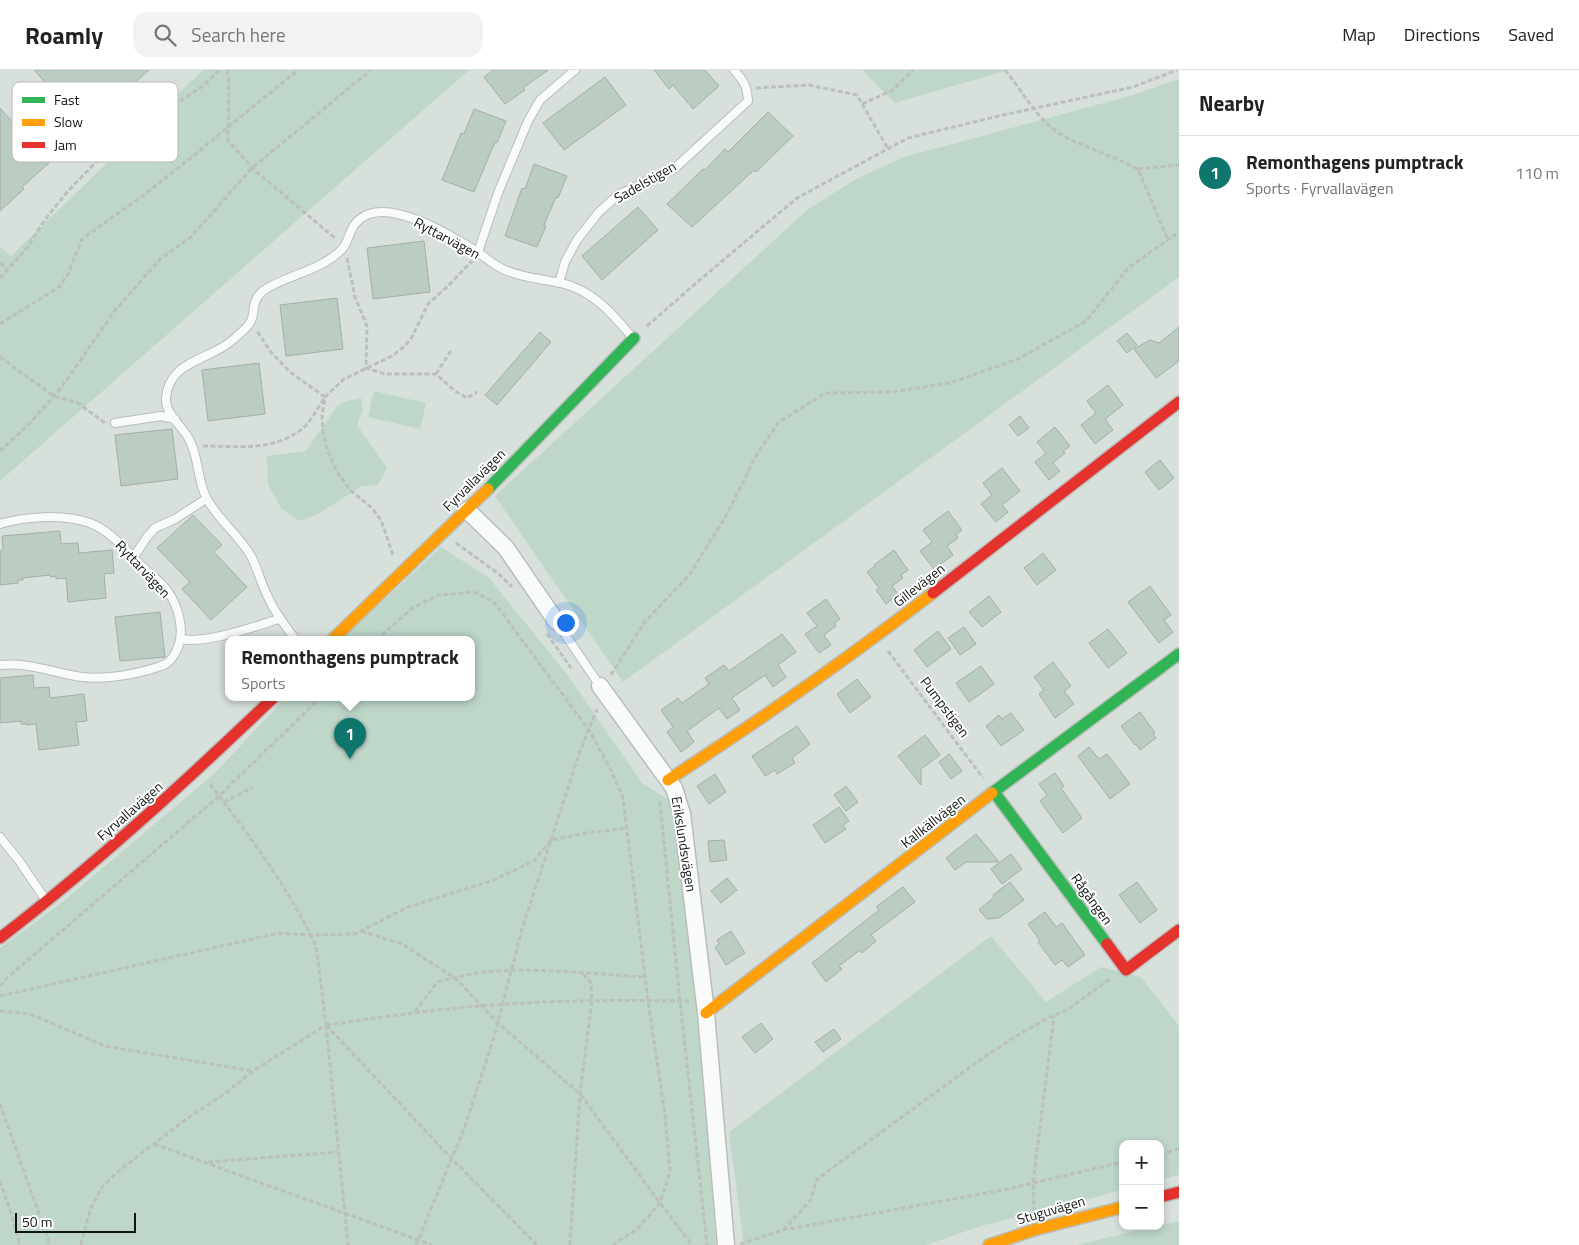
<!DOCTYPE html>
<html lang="en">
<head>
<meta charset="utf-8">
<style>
	:root { --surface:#fff; --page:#f2f2f2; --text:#222; --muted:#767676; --line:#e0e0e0; --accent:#0f766e }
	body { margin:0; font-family:"Titillium Web",sans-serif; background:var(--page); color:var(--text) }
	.controls { position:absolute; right:15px; bottom:15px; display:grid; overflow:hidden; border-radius:10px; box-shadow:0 2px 8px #0003 }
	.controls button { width:45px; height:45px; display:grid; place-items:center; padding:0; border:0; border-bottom:1px solid var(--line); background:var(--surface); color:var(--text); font:25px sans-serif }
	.scale { position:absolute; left:15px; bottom:12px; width:121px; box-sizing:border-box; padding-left:5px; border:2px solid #101512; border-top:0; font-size:14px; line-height:18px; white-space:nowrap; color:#101512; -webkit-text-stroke:4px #fff; paint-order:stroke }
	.you { position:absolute; left:565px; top:552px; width:18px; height:18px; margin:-12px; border:4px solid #fff; border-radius:50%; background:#1a73e8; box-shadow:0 0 0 8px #1a73e833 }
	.badge { display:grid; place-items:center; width:32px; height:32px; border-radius:50%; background:var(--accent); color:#fff; font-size:16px; font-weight:700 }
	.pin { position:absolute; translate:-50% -41px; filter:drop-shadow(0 1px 2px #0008) }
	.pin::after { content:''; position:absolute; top:26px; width:18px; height:15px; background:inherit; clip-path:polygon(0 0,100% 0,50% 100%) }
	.popup { position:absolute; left:225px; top:566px; width:250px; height:65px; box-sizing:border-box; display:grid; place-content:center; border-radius:10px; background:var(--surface); filter:drop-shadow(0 1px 4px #0005); font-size:16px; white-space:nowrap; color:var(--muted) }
	.popup b { font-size:19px; color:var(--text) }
	.popup::after { content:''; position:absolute; left:50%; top:100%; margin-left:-10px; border:10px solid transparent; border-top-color:var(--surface) }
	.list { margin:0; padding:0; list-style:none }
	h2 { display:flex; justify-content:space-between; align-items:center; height:65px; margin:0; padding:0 20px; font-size:21px }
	h2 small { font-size:16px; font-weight:400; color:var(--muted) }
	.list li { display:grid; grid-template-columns:32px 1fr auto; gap:15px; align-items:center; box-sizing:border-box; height:75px; padding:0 20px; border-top:1px solid var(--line) }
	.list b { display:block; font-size:19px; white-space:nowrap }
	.list p { margin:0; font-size:16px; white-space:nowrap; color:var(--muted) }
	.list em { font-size:16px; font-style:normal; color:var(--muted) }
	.icon { flex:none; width:28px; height:28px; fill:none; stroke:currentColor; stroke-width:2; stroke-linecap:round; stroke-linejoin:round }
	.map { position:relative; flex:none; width:1179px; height:1175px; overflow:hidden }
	header { display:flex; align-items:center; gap:30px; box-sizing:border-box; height:70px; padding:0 25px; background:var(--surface); border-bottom:1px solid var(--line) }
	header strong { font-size:24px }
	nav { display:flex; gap:28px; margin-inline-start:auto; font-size:18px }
	.search { width:350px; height:45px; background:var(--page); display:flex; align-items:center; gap:12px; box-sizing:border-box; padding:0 18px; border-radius:15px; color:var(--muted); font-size:19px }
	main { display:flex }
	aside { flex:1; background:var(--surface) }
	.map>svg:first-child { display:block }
	.green { fill:#bed7c9 }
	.building { fill:#bbccc2; stroke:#a6ada9 }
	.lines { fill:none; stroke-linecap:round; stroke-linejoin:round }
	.lane-casing { stroke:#b9bebb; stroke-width:10 }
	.street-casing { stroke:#b9bebb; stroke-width:19 }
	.fast-casing { stroke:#b9bebb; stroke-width:14 }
	.slow-casing { stroke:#b9bebb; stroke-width:14 }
	.jam-casing { stroke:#b9bebb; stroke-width:14 }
	.path { stroke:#bcbfbe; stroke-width:3; stroke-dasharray:5 2.5; stroke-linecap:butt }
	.lane { stroke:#f9fafa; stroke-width:8 }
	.street { stroke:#f9fafa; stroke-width:16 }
	.fast { stroke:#30b455; stroke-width:11 }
	.slow { stroke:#ff9f0a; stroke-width:11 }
	.jam { stroke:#e5322d; stroke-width:11 }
	.labels { text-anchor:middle; stroke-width:4; stroke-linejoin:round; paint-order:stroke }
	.street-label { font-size:14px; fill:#101512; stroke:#fff }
	.key { fill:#fff; stroke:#b7b9b8; stroke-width:1 }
	.key-label { font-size:14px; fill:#101512 }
</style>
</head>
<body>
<header>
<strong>Roamly</strong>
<div class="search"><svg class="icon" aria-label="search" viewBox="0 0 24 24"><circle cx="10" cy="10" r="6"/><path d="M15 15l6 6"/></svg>Search here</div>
<nav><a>Map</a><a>Directions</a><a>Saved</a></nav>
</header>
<main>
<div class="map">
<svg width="1179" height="1175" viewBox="0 0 1179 1175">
	<rect width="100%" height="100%" fill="#d8e0db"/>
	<path class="green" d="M203,0H469L0,411V177L11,186Z
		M862,0H1008L895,33Z
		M1179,9V207L623,612L495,426L807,140L856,109L904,87L1133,25Z
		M374,321L426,333L420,359L368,347Z
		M361,328L363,339L357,355L387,398L378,415L362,416L316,445L300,451L281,438L268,414L267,386L306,381L337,336L347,331Z
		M441,477L489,508L569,607L642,713L677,735L709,1081L716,1175H0V878L65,830L216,702L285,628H471V570H341Z
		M991,866L1046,932L1101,897L1141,907L1179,956V1105L1160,1110V1074H1123V1120L981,1156L926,1175H744L729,1062Z
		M1179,1151V1175H1076Z"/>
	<path class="building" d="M34,0H149L85,57Z
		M493,0H548L523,18L525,20L505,34L484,7Z
		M654,0H705L719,16L693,39L673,15L669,19Z
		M605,7L626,35L564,80L543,53Z
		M0,38L49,93L22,117L24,119L0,141Z
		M474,39L506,51L497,73L495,72L474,122L442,110L461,63L464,64Z
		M768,42L793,66L756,102L754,100L692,157L667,134L703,99L705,100L725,79L728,82Z
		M534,94L567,106L558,128L556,127L544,155L546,156L537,177L505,166L522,118L525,119Z
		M638,137L658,160L602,210L582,186Z
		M424,171L430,222L373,229L367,178Z
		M337,228L343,279L286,286L280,235Z
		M1179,257V291L1156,308L1134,279L1150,270L1159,273Z
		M540,262L551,272L497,335L485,325Z
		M1127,263L1137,275L1127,283L1117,271Z
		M259,293L265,344L208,351L202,300Z
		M1108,315L1123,335L1105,349L1113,360L1095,374L1081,355L1096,343L1087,331Z
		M1020,346L1029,358L1018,366L1009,355Z
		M1055,357L1070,376L1063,381L1065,383L1053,393L1060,401L1049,410L1035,392L1046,383L1037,372Z
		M172,359L178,409L121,416L115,365Z
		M1160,390L1174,408L1159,420L1145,402Z
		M1002,398L1020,421L1002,435L1008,442L996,452L981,434L992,425L983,413Z
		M948,441L962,460L956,465L958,468L947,476L953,485L934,499L920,481L932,472L923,460Z
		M193,445L222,475L214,482L247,517L211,550L182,519L190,512L157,478Z
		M60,461L61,474L78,473L79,483L112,480L114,503L104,504L106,528L68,532L66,508L56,509V506L51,507L50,505L23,508V510H18V513L0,515V481L3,480L2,466Z
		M894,480L908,500L901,505L903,508L892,516L898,524L886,534L876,520L879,518L867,502L875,496L874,495Z
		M1043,483L1056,500L1037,515L1024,498Z
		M1150,516L1171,545L1164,550L1173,562L1159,573L1128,532Z
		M989,526L1001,542L982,557L969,542Z
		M826,529L840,549L834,553L836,556L824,565L831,575L819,583L805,564L817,556L807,543Z
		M160,542L165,587L120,591L115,547Z
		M964,557L976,574L960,585L948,568Z
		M1108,559L1127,583L1108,598L1089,573Z
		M938,561L951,579L927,597L914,580Z
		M782,564L796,582L778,595L786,607L773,617L765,605L732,628L740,640L727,649L719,638L687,661L694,672L681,682L667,662L673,657L661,640L678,628L682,633L709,614L705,608L724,595L729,601Z
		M1053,592L1071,616L1064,621L1074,634L1055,648L1039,624L1044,620L1034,607Z
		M981,596L994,614L969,632L956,613Z
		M33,605L34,618L49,617L50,628L84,624L87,651L76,652L79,675L39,680L36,654L27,655V654H21V651L0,653V608Z
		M857,609L871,627L850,643L837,624Z
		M1140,642L1155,663L1153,664L1156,668L1140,680L1136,674L1135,675L1121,656Z
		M1011,643L1024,660L1001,676L986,656L999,645L1002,649Z
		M797,656L810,674L792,688L795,693L777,704L775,700L765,706L752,686Z
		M925,665L940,685L921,699V715L898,686Z
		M1089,677L1099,689L1107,684L1130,714L1110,729L1078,686Z
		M949,684L962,701L951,709L939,692Z
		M1055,703L1064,716L1061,718L1082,748L1063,763L1040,731L1047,725L1039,714Z
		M715,704L726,722L709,734L697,716Z
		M846,716L858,732L846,741L834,725Z
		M839,737L849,751L843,755L846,759L825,773L813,755Z
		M976,764L999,792H966L955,800L946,788Z
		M724,770L727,790L710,792L708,771Z
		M1011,784L1022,799L1002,814L991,799Z
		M727,808L737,820L721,833L711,821Z
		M1010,812L1024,830L999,848L987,849L979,840L994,827L993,825Z
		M1137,812L1157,840L1140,853L1119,825Z
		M903,817L915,832L871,865L876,871L862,883L860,880L839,896L842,899L826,912L812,893L879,840L876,837Z
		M1045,842L1056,857L1062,853L1085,885L1068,897L1062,890L1055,895L1038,872L1040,871L1028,854Z
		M731,861L745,883L726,895L715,877L719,874L717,870Z
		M761,953L773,969L755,983L742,967Z
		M834,959L841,969L823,982L815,972Z"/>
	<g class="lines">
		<g class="lane-casing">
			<path id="lane" d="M478,182L498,123L528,51L540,30L575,0
				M559,213L565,192L577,170L598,143L618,125L675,98L748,31C747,16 744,11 734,0
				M115,353L161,346L175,349
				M0,454C26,446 64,444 90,453C110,461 122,476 137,491C146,501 158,509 167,520C178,535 185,560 178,577C175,585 169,594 161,596C138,604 106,610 82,607C54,603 29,592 0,595
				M133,488L147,467L155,458L175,449L206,429
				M556,551L600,616
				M181,569C207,574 253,557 279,549
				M296,570C285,556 275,543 268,527C261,514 258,499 251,486C239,465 217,449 206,427C197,409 199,387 189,369C182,356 165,344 166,328C169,289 213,290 235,268C240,263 247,258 250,253C256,244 250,231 263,221C284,206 312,203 333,187C337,184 343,179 345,175C351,164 350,157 360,149C387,126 452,166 476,181C487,188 493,195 505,200C523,208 542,209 561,213C592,220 612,243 632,267
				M0,767L20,792L45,829"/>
		</g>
		<g class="street-casing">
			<path id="street" d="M467,440L506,478L556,551
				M600,616L674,718L682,744L706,943L726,1175"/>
		</g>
		<g class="fast-casing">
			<path id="fast" d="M488,419L634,268
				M994,722L1107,874
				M992,723L1179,584"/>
		</g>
		<g class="slow-casing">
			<path id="slow" d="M332,570L488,419
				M668,710C759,651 847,589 933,523
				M706,943L992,723
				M989,1175L1034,1160L1123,1137"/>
		</g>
		<g class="jam-casing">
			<path id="jam" d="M933,523L1179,332
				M0,868C96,794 185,712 273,628
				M1107,874L1126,900L1179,860
				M1160,1127L1179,1122"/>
		</g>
		<path class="path" d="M227,0L229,15L228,70L252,98L336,169
			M1005,0C1020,18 1033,42 1051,57C1065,70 1085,75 1102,83C1114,88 1126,93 1138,99L1168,170
			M756,18L809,15L857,25L888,79
			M862,34L893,20L913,0
			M1138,99L1179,95
			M347,188L355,227L367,256L366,298L385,304H436L455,321L467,328L477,322
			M0,193L8,200
			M0,208L27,178L44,151L67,122L101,87L127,66L203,16L220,0
			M0,254L59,217L68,204L82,169L145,124L193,86L298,0
			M647,256L702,208L797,128L908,68L1003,45L1133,17L1177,0
			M0,287L54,326L78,333L105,353
			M436,304L452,279
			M203,376C237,376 273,382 302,359C311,352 318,337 325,327L290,302L270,281L257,261
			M0,381L28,355L61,318L116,239L161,188L190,168L252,98L371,0
			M456,473L499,504L512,517
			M393,485L381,450L372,438L350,420L337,402L327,379L323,362L322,345L325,327L344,309L392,286L405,276L412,267L428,234L448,216L472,191
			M547,564L571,598
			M376,570L414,537L439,525L474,522L493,531L589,660L610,698L623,728L648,931L665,1045L670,1102L660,1133L637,1159L613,1175
			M888,581L983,708
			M611,605L644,553L690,504L727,444L757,384L779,352L825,323L891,322L950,313L1018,289L1086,251L1128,198L1179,162
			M224,732L253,717
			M660,732L680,931L707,1175
			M361,861L402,874L455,908L498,953L580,1024L660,1133L692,1175
			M0,916L7,908L219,726L320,628
			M0,926L279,863L311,865L355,864L408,837L491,811L534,791L551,770L587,763L627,758
			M0,941L30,944L105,976L253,1001
			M415,942L437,912C452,909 467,904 482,902C537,897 591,904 645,907
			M326,955C377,948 428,940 480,936C549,930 619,930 689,931
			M326,955L452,1089L537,1175
			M326,955L348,1175
			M0,1034L50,1175
			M154,1074L432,1175
			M1160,1084L1179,1079
			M208,1092L338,1082
			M0,1111L11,1143L20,1175
			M1034,1142L1033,1113L1054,946
			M783,1160L810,1131L817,1109L987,985L1013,968L1046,949L1067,940L1111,908
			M740,1174L783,1160L1003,1120L1123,1092
			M81,1175L90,1140L102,1117L120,1100L185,1050L227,1022L253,1001L326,955L316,876C288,817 249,765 210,714
			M416,1175L464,1059L495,964L522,859L551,770L579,684L597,639
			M570,1175L580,1024L592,931L591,913L583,904"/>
		<use href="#lane" class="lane"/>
		<use href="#street" class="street"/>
		<use href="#fast" class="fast"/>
		<use href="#slow" class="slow"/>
		<use href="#jam" class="jam"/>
	</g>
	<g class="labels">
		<g class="street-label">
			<text transform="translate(645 112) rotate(-30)" y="5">Sadelstigen</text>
			<text transform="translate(447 168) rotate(28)" y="5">Ryttarvägen</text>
			<text transform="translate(474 410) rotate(-45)" y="5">Fyrvallavägen</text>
			<text transform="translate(143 499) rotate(47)" y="5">Ryttarvägen</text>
			<text transform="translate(919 515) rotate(-38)" y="5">Gillevägen</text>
			<text transform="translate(945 637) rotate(53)" y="5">Pumpstigen</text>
			<text transform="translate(130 741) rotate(-41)" y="5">Fyrvallavägen</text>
			<text transform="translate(933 751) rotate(-38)" y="5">Kallkällvägen</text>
			<text transform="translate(684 774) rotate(81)" y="5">Erikslundsvägen</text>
			<text transform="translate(1092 829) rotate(54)" y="5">Rågången</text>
			<text transform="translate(1051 1140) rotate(-16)" y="5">Stuguvägen</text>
		</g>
	</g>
	<rect x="12" y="12" width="166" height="80" rx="8" class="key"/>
	<rect x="22" y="27" width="23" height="6" fill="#30b455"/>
	<rect x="22" y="49" width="23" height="7" fill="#ff9f0a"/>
	<rect x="22" y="72" width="23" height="6" fill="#e5322d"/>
	<g class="key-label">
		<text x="54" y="35">Fast</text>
		<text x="54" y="57">Slow</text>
		<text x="54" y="80">Jam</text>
	</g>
</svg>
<div class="controls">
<button>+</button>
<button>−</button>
</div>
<div class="scale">50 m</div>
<div class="you"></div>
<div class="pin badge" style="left:350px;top:689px">1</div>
<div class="popup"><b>Remonthagens pumptrack</b>Sports</div>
</div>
<aside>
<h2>Nearby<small></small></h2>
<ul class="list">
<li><span class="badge">1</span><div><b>Remonthagens pumptrack</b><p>Sports · Fyrvallavägen</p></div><em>110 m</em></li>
</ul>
</aside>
</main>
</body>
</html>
